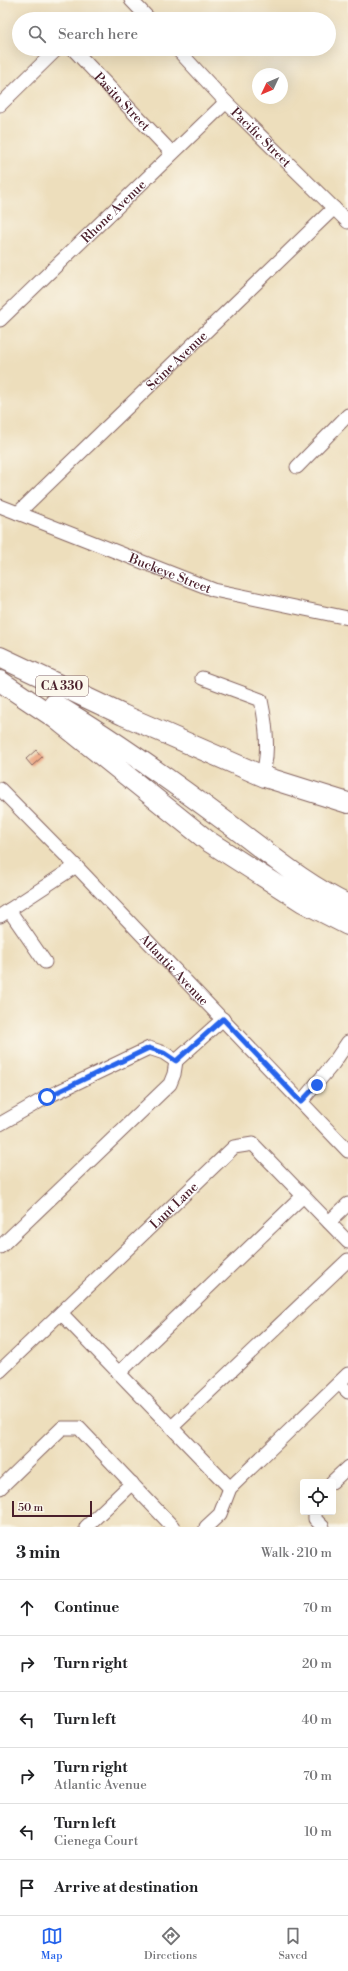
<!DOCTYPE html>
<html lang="en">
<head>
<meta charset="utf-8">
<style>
	:root { --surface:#fff; --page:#f6f6f6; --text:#202124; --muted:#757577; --line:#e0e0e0; --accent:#2563eb }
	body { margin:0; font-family:"Libre Bodoni",serif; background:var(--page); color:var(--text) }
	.controls { position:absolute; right:12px; bottom:12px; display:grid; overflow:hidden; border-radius:4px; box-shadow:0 4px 16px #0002 }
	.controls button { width:36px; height:36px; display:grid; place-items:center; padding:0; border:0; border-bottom:1px solid var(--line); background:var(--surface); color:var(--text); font:20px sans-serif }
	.compass { position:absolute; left:252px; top:68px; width:36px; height:36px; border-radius:50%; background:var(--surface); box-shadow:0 4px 16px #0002; rotate:226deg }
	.scale { position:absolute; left:12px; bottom:10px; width:80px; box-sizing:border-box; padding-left:4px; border:2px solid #4a1f2b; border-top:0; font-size:11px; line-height:14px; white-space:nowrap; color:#4a1f2b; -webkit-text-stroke:3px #fbf7ec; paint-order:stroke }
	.stop { position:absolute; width:12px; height:12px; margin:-9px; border:3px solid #2563eb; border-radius:50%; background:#fff }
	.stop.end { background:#2563eb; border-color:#fff; box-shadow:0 1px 4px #0008 }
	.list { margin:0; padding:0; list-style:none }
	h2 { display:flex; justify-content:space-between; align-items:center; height:52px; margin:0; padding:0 16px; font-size:17px }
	h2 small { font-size:13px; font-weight:400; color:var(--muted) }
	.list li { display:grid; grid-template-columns:26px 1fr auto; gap:12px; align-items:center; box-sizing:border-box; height:56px; padding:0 16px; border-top:1px solid var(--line) }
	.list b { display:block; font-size:15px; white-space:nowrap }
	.list p { margin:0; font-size:13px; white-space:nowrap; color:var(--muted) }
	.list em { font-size:13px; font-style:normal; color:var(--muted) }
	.icon { flex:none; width:22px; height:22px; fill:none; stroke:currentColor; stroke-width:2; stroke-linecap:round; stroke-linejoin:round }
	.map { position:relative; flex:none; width:348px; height:1527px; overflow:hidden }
	.search { position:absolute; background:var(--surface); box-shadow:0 4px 16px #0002; left:12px; right:12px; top:12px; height:44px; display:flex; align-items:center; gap:10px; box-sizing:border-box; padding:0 14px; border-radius:22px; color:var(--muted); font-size:15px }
	.sheet { height:388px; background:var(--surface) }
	nav { display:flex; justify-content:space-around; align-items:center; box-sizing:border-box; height:56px; border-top:1px solid var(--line); background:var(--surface); font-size:11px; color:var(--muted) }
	nav a { display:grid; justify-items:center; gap:2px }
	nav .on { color:var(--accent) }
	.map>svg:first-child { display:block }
	.building { fill:#ea9c74 }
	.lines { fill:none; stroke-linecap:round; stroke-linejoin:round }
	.minor-casing { stroke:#83625e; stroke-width:15 }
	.highway-casing { stroke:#83625e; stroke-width:22 }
	.minor { stroke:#fff; stroke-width:13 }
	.highway { stroke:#fff; stroke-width:20 }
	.route { stroke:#2563eb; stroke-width:5 }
	.labels { text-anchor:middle; stroke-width:3; stroke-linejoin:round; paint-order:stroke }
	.shield { fill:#fbf7ec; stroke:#7f6065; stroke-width:1 }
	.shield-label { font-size:12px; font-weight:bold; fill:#4a1f2b }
	.street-label { font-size:13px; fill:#4a1f2b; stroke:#fbf7ec }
</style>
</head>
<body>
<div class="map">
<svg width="348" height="1527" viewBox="0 0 348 1527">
	<rect width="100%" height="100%" fill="#fbf7ec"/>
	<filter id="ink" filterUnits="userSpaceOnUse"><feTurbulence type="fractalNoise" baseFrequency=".025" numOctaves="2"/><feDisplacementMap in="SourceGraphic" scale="8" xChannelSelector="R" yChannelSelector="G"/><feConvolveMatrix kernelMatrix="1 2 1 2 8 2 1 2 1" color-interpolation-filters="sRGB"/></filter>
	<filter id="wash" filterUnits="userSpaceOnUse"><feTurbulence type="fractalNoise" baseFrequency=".012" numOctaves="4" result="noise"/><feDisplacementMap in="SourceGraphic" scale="16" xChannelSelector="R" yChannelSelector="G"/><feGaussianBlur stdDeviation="0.9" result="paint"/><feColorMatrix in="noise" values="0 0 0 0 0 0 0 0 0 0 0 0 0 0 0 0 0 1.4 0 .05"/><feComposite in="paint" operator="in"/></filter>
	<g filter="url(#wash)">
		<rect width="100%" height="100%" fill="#eddebc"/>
		<g id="blocks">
			<path class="building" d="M36,750L42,757L32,766L26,759Z"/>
		</g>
	</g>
	<g filter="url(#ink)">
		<use href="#blocks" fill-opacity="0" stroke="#83625e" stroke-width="1"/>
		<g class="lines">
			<g class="minor-casing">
				<g id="minor">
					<path d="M131,0L149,19"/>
					<path id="s1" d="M73,49L172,153"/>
					<path id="s2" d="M177,49L226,102L348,222"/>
					<path d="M0,105L57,49"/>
					<path id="s3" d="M0,320L226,102"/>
					<path d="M297,467L348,415"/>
					<path id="s4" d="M0,506L214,590L348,618"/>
					<path id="s5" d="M18,513L334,208"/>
					<path d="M202,678L261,700C266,723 270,753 262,776"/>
					<path id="s6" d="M0,789L76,866L348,1151"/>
					<path d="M9,910L45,962"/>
					<path d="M0,916L76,866"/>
					<path d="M176,1061L223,1019"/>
					<path d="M301,1102L333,1064L348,1042"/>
					<path d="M0,1124L47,1097L149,1048L164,1053L176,1061L174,1074L170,1084L0,1247"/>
					<path d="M329,1222L348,1204"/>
					<path d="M61,1313L230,1488"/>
					<path id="s7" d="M0,1371L234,1147L253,1144L348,1242"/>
					<path d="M119,1373L303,1196"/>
					<path d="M339,1383L348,1392"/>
					<path d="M172,1427L348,1260"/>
					<path d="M332,1482L348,1467"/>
					<path d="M0,1488L62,1428H79L173,1527"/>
					<path d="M315,1512V1519L323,1527"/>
					<path d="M86,1527L132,1483"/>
					<path d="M206,1527L220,1514L230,1488L348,1374"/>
				</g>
			</g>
			<g class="highway-casing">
				<path id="highway" d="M0,657L123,715L265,777L348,803
					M0,681L55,718L208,841L303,902L348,925
					M54,704C113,739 170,780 225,821C265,850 303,884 348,905"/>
			</g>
			<use href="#minor" class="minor"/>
			<use href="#highway" class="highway"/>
		</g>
	</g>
	<g class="lines" filter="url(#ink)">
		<path class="route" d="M47,1097L149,1048L164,1053L176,1061L223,1019L301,1102L317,1085"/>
	</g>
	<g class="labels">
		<rect class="shield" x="36" y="676" width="52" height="20" rx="3"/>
		<g class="shield-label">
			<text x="62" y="690">CA 330</text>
		</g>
		<g class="street-label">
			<text dy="5" stroke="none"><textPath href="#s1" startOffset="72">Pasito Street</textPath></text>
			<text dy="5" stroke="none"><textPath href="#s2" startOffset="122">Pacific Street</textPath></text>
			<text dy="5" stroke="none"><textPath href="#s3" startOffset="157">Rhone Avenue</textPath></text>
			<text dy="5" stroke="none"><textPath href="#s5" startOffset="220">Seine Avenue</textPath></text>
			<text dy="5" stroke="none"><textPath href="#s4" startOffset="183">Buckeye Street</textPath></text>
			<text dy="5" stroke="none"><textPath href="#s6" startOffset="251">Atlantic Avenue</textPath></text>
			<text dy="5" stroke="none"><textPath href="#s7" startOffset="240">Lunt Lane</textPath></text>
		</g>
	</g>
</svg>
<div class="controls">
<button><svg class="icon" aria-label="locate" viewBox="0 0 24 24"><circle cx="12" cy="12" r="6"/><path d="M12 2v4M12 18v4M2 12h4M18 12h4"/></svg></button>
</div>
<svg class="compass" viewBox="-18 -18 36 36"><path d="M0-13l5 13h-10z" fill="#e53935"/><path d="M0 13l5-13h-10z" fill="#757577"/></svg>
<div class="scale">50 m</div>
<div class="stop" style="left:47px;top:1097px"></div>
<div class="stop end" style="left:317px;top:1085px"></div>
<div class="search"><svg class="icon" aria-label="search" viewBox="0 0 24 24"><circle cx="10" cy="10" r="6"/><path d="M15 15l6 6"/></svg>Search here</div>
</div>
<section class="sheet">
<h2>3 min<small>Walk · 210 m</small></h2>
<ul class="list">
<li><svg class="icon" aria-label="ahead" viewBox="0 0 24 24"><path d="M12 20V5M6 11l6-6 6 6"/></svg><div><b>Continue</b></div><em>70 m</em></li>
<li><svg class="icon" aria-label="right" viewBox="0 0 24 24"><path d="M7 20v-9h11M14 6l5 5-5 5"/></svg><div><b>Turn right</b></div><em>20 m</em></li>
<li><svg class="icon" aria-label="left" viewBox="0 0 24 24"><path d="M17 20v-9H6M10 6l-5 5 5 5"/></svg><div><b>Turn left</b></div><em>40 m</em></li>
<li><svg class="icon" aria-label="right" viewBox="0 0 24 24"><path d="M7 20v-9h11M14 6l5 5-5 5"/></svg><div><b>Turn right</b><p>Atlantic Avenue</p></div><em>70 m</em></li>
<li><svg class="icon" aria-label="left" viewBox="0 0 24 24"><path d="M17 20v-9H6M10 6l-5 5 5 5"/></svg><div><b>Turn left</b><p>Cienega Court</p></div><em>10 m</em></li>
<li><svg class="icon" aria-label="arrive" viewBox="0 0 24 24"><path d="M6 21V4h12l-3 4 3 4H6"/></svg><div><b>Arrive at destination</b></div></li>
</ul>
</section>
<nav>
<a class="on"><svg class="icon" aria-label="map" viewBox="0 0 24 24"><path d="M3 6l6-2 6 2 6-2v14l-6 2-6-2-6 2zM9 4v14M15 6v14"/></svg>Map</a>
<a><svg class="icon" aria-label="directions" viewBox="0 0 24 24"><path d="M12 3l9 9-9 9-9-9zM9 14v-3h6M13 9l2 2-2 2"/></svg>Directions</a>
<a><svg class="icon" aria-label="saved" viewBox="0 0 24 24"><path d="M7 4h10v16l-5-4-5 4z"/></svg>Saved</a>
</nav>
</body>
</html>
